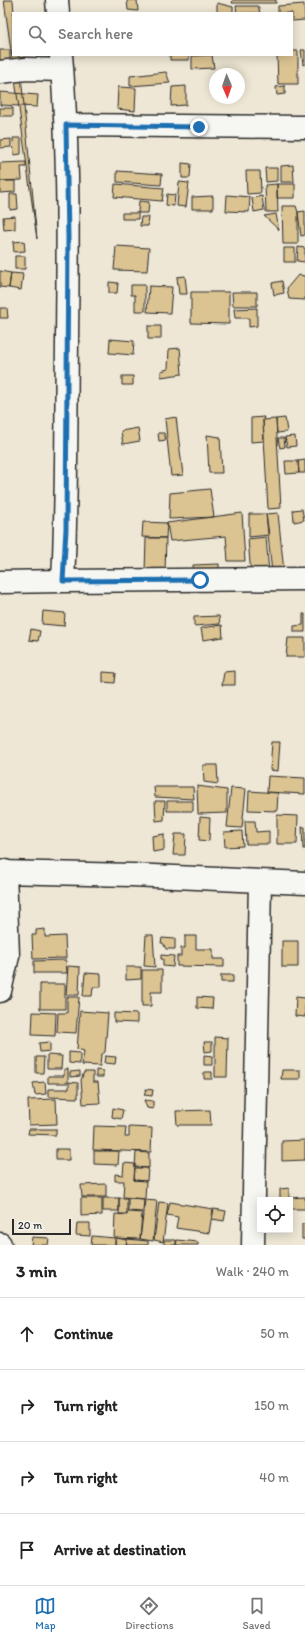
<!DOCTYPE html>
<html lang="en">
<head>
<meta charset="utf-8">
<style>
	:root { --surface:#fff; --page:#f2f2f2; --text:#222; --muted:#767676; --line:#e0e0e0; --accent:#1f6fb2 }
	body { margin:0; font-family:Itim,sans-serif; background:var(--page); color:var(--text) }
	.controls { position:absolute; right:12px; bottom:12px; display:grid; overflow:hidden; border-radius:0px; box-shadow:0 2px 10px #0003 }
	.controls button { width:36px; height:36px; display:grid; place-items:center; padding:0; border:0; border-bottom:1px solid var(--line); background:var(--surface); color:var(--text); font:20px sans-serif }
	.compass { position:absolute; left:209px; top:68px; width:36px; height:36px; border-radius:50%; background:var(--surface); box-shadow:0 2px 10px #0003; rotate:178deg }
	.scale { position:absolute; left:12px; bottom:10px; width:59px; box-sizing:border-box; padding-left:4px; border:2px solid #2b2b2b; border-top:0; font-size:11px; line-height:14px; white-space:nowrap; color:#2b2b2b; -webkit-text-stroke:3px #f6f6f2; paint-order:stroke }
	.stop { position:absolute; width:12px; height:12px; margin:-9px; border:3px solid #1f6fb2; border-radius:50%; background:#fff }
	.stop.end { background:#1f6fb2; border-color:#fff; box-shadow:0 1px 4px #0008 }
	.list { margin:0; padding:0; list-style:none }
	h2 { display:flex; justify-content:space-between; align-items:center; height:52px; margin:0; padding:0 16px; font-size:17px }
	h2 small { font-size:13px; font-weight:400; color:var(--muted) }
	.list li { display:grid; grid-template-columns:26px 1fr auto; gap:12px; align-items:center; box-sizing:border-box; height:72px; padding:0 16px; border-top:1px solid var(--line) }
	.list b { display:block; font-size:15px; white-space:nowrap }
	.list em { font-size:13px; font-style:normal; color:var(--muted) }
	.icon { flex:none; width:22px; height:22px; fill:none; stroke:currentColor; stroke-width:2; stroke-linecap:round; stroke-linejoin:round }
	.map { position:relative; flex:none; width:305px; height:1245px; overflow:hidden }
	.search { position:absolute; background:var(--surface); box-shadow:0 2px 10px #0003; left:12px; right:12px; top:12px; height:44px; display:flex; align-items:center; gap:10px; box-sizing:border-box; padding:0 14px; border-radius:0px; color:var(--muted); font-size:15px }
	.sheet { height:340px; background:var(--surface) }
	nav { display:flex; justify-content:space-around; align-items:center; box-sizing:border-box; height:56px; border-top:1px solid var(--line); background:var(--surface); font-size:11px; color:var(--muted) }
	nav a { display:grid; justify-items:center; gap:2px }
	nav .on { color:var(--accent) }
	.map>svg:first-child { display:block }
	.building { fill:#dbc392; stroke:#2b2b2b }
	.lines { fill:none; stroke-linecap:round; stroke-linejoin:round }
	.street-casing { stroke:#2b2b2b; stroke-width:25 }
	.street { stroke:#f6f6f2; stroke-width:22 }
	.route { stroke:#1f6fb2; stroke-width:5 }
</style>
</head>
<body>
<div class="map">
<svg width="305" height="1245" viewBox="0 0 305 1245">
	<rect width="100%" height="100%" fill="#eee7d5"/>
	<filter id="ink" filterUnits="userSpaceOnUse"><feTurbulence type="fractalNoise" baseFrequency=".025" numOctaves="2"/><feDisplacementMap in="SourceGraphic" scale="8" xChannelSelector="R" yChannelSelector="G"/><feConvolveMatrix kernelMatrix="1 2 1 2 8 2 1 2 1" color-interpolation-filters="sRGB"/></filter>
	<g filter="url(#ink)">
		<path class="building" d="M4,0H13L14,13H13V55H19L37,239Z
			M127,0H137L138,11L128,10Z
			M233,0H276V3H232Z
			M217,3L233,7V13H217Z
			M304,4L305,20L292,21V13H278V6Z
			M236,6H258L260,13H237Z
			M0,50H10V65H0Z
			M301,50H305V64L303,65Z
			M292,51H298V84H278L277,55H292Z
			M170,55H189V60H170Z
			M212,55L214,68L192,69V56Z
			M166,72L170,83L130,86V76Z
			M186,86V105L171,106L172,87Z
			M285,86V94L277,95L276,87Z
			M118,87L136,88L135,111L117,109Z
			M0,92L38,95L37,107L0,105Z
			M0,108H13V116H0Z
			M13,138H21V154L14,155Z
			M11,139V147L0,148V140Z
			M26,162V167H21L22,180L0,181V163Z
			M182,163L191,164L190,178H182Z
			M293,165L294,182H281V166Z
			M265,168H277V181L266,182Z
			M117,171L162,174L161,185L117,182Z
			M246,171H260L261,193L247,194Z
			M0,181H15V192L0,193Z
			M179,182L189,183L186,207L177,206Z
			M115,184L164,188L162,201L114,197Z
			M277,184L278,212H266L265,185Z
			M277,184H295V198H277Z
			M10,194H17L18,209L10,210Z
			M167,194L175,195L174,206L166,205Z
			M227,195L250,197L249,212L226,211Z
			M213,196V209H192V197Z
			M262,196L264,210L254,212L252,198Z
			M139,201L149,202L148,213H138Z
			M282,206H296L298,212V244H283Z
			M305,211V235L301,236L298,212Z
			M122,213H138V219H122Z
			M276,214L279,230L264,216Z
			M15,216V229L4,230L3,217Z
			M141,217H149L148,226H140Z
			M24,241L25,251L14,252L13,242Z
			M116,246L149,248L147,271L114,270Z
			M298,247L305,248V262L297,261Z
			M284,248H295V262H284Z
			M15,256H25V269H15Z
			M0,271L11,273L9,288L0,287Z
			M11,273L23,274L21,290L9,288Z
			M298,275L305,276V300L289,299L287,288Z
			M185,276L187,294H179L177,277Z
			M282,281L284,293L274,295L272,283Z
			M109,282L118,283L117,293H109Z
			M131,285H145V311H135V295H131Z
			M149,286L172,287L170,313L147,312Z
			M191,292H229V324L191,323Z
			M232,292H257V306H233Z
			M0,308H7L8,318H0Z
			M257,308V326L249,327V318H235L234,309Z
			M148,326H161V339H148Z
			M110,339L134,341L133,355L109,353Z
			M180,348L182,374L161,377V371L168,369L169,349Z
			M122,376H133V385H122Z
			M176,417L183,475L171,476L165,419Z
			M264,417L263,420L264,441L251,442V418Z
			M285,418L287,432L277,433L276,419Z
			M276,419L281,508L268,509L263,420Z
			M138,428L140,441L123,444L121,431Z
			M158,433H164L166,440L159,441Z
			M207,435L220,437L222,473H209Z
			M295,436L296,446L287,447L285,437Z
			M278,438H284L285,447L280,448Z
			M305,460V473H299L298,461Z
			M285,461H298L299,473L286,474Z
			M210,489L214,517L169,519L170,493Z
			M302,509L304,520L294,522L293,510Z
			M242,513L245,561H228L226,536L170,541L167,523Z
			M278,513L284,572L272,573L266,514Z
			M249,514H266L269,535L249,537Z
			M143,522L167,523L166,538L142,537Z
			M266,537L269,573L251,575L248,539Z
			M146,538H166L165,573L145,572Z
			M219,564V576H193V565Z
			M43,611L65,613L64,626L42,624Z
			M303,614H305V632H294V626L303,625Z
			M219,616L220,624L194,626V617Z
			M222,625L223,637L203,640L201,628Z
			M31,629L40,631L38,641L29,640Z
			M288,638H305V657H286Z
			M235,671V685H222L224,672Z
			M103,672L116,673L115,683L103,682Z
			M272,742H280L278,771L270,770Z
			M203,765H217L218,784L204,782Z
			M268,776L305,778V794L267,792Z
			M197,786L227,790V813L198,814Z
			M154,787H193L194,799L155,797Z
			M231,788L246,789L242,828L227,827Z
			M249,791L278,793L277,811L248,810Z
			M155,801H165L164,820L156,821Z
			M167,801H193V811H167Z
			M277,815L298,816L297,844H277Z
			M200,817L210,818L209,841L199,840Z
			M245,821H255L256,832L269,831V844H246Z
			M302,827H305V849H303Z
			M242,831L243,846L225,847L224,832Z
			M164,834V850L153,852L152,836Z
			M175,834H186L185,855H173Z
			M45,929V937L65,936L66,958L33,959L32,935H36V930Z
			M146,935H153L155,967L144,966Z
			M185,936H196V949H213V959H224V967L177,966V956H181V948H185Z
			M162,938L175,939V949H166L163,943H161Z
			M282,941H298V967H282Z
			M161,955L174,956L173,967L163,966V959H161Z
			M66,960L67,973H34V961Z
			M68,966L80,967L79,995H66Z
			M126,967H141V979L126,980Z
			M142,970H162V992H151V1006H142Z
			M85,973L101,974V987H93L92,996H83Z
			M221,975H233V982H221Z
			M40,984H65V1009H40Z
			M67,997H79L76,1033L57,1032L58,1013H67Z
			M197,997L213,998L212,1009L197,1008Z
			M296,997L305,998V1017L295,1016Z
			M80,1011L108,1013L105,1052L101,1055L100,1066L82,1065L84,1051L77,1049Z
			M33,1012L56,1013L55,1036L32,1035Z
			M114,1013L137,1014V1023L114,1022Z
			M215,1037L228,1038L227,1077H215Z
			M50,1042V1051L40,1052L39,1043Z
			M204,1042H212V1051L205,1052Z
			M69,1052L80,1053V1064L69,1063Z
			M47,1055L62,1056L61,1069H47Z
			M204,1055L212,1056V1065H204Z
			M105,1056L116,1057L115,1064L104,1063Z
			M36,1057H44L43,1073H36Z
			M64,1069H68V1083H48V1076H64Z
			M96,1070L103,1071V1077H96Z
			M282,1070H300V1079H281Z
			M80,1071V1076L70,1077V1072Z
			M84,1072H93V1082H98L100,1103L83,1104L81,1080Z
			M204,1072H212V1079H204Z
			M45,1082L46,1094L35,1095L33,1083Z
			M69,1082L78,1083V1098L48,1097V1089H69Z
			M146,1089L153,1090L152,1096L144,1095Z
			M56,1099L57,1124L29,1125L28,1100Z
			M144,1100L153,1101V1109L147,1108Z
			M113,1108L123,1110L121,1119L112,1117Z
			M210,1110L211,1125H177L176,1111Z
			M94,1126L126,1127L125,1137H129V1127L152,1128L151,1152L93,1150Z
			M29,1129H56V1135L28,1134Z
			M305,1140V1160L282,1161V1141Z
			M56,1149H69V1160H56Z
			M94,1151H119L118,1165L94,1164Z
			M136,1152L149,1153V1168L135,1167Z
			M124,1163L135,1164L134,1180L146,1181L145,1199L123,1197L124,1181H115V1174L123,1175Z
			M135,1168H148L147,1181L134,1180Z
			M106,1184V1197H82L81,1185Z
			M289,1188V1200H280V1189Z
			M305,1197V1209H290L289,1198Z
			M81,1198H102V1215L81,1216Z
			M103,1198H119V1211H103Z
			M119,1198H127V1214H119Z
			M128,1198L144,1199L143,1212L128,1211Z
			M145,1200L157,1201L153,1241L140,1239Z
			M159,1202L168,1203L163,1242L154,1240Z
			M170,1202L213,1209L209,1233L176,1228L178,1217L167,1215Z
			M214,1209L226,1211L224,1221L212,1219Z
			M128,1212L142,1213L140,1239L114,1238L115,1214L127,1215Z
			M77,1223H90V1236L76,1235Z
			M302,1224H305V1239H302Z
			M92,1236L115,1238V1245H91Z
			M32,1237L49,1238L48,1245H31Z
			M116,1238L127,1240L126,1245H115Z
			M127,1239L148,1241V1245H126Z
			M164,1240H176V1245H164Z
			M177,1240L198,1242V1245H176Z"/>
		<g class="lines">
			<g class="street-casing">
				<path id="street" d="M57,0L58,13
					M0,72L26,69L62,70
					M66,125L305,127
					M63,581L305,579
					M0,582L63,581C67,501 66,422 67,342C68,246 69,150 61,55
					M0,872L132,875L305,883
					M0,991L8,956L5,871
					M0,1244V1245
					M253,1245L260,882"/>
			</g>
			<use href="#street" class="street"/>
		</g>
	</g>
	<g class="lines" filter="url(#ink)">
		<path class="route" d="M199,127L66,125L68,238L66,529L63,581L200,580"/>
	</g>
</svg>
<div class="controls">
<button><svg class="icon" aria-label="locate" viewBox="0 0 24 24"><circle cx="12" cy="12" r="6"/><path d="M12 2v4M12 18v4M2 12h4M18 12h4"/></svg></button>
</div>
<svg class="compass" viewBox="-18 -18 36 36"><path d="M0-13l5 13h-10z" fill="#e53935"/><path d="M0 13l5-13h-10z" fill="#767676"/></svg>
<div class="scale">20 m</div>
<div class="stop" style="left:200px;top:580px"></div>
<div class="stop end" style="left:199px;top:127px"></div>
<div class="search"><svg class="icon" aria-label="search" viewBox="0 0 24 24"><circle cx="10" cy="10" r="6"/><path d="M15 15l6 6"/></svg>Search here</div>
</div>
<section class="sheet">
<h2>3 min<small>Walk · 240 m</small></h2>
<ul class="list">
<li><svg class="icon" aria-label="ahead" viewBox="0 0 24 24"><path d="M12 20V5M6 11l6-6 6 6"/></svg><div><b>Continue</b></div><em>50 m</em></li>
<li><svg class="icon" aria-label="right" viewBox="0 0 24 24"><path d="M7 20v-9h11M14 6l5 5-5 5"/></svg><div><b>Turn right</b></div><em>150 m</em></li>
<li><svg class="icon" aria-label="right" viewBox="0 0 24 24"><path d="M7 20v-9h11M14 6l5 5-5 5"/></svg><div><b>Turn right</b></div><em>40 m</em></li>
<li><svg class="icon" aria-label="arrive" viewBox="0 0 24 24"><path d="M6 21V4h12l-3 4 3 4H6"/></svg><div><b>Arrive at destination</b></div></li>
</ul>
</section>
<nav>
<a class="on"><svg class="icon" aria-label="map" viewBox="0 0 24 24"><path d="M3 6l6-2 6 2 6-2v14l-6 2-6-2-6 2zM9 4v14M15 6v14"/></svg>Map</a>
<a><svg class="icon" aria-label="directions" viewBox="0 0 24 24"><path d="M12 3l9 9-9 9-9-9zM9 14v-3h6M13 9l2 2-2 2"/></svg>Directions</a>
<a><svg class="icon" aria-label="saved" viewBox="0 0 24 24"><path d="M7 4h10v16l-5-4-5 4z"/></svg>Saved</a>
</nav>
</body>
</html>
